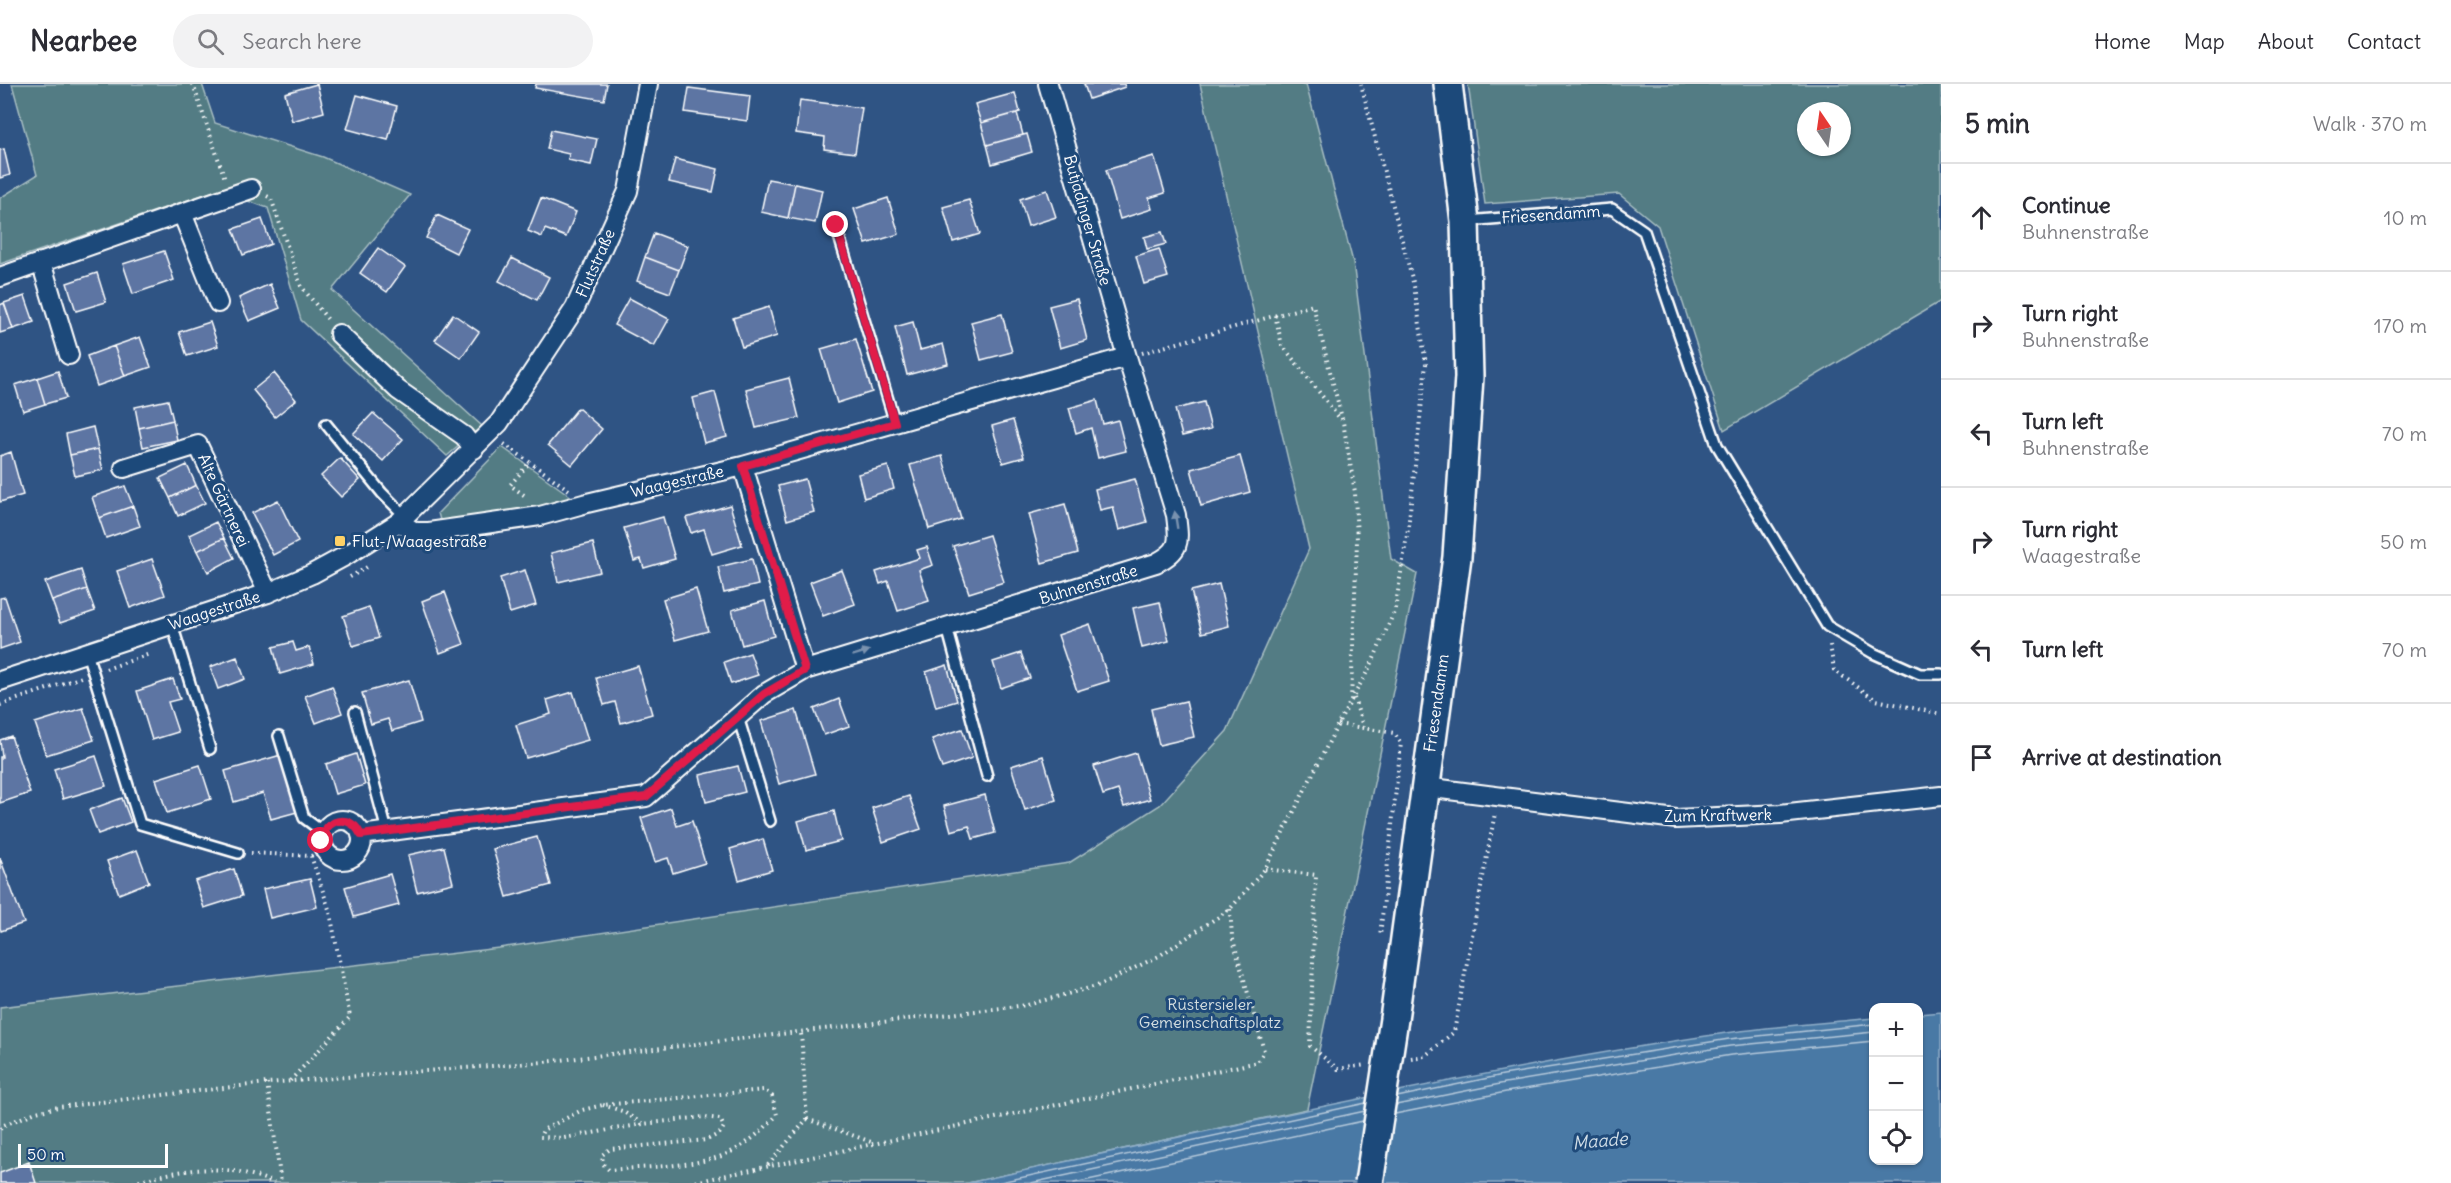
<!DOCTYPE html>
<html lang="en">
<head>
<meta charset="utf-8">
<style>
	:root { --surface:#fff; --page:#f2f2f3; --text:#2b2b33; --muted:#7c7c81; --line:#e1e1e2 }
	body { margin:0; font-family:Delius,sans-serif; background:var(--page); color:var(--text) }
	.controls { position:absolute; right:18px; bottom:18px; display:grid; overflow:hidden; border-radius:12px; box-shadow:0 2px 4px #0004 }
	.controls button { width:54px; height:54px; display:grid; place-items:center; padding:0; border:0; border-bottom:2px solid var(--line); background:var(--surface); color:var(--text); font:30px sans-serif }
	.compass { position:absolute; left:1797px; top:18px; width:54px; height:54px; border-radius:50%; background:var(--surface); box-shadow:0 2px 4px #0004; rotate:347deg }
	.scale { position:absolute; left:18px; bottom:15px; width:150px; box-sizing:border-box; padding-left:6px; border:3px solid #fff; border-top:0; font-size:16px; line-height:21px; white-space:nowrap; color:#fff; -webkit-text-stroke:4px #1f4a7a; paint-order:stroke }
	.stop { position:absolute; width:18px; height:18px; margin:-14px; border:4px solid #e11d48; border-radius:50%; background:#fff }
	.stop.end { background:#e11d48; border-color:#fff; box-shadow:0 2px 6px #0008 }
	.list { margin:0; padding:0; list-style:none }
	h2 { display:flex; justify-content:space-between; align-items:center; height:78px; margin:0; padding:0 24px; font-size:26px }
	h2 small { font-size:20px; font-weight:400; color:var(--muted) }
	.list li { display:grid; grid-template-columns:39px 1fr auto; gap:18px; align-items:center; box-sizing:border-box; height:108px; padding:0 24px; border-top:2px solid var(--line) }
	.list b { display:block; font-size:22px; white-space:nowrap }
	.list p { margin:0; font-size:20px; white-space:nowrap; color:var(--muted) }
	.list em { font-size:20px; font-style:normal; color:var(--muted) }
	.icon { flex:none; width:33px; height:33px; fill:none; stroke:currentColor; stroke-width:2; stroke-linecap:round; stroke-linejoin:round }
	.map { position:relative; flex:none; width:1941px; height:1099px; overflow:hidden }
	header { display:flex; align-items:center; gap:36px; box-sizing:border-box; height:84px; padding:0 30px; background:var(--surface); border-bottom:2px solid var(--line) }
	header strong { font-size:28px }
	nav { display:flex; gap:33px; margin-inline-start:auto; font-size:21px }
	.search { width:420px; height:54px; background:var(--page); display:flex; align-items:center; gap:15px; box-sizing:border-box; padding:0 21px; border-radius:33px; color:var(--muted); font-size:22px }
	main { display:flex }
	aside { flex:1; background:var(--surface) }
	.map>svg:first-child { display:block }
	.green { fill:#527c84; stroke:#a8bec2; stroke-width:1.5; fill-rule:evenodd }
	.water { fill:#4879a5; stroke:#91afc9; stroke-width:1.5 }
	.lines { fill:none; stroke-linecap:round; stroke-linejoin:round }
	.shore { stroke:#b6c9db; stroke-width:1.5 }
	.building { fill:#5d75a3; stroke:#fff; stroke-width:1.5 }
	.lane-casing { stroke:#fff; stroke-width:14 }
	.street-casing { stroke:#fff; stroke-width:22 }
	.secondary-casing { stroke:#fff; stroke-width:32 }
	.path { stroke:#fff; stroke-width:4; stroke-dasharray:1.5 4.5; stroke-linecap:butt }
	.lane { stroke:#1f4a7a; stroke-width:9 }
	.street { stroke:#1f4a7a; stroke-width:18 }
	.secondary { stroke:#1f4a7a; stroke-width:27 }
	.secondary-bridge-casing { stroke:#fff; stroke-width:32; stroke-linecap:butt }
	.secondary-bridge { stroke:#1f4a7a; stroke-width:27 }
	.oneway { fill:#7992af }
	.route { stroke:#e11d48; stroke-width:8 }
	.poi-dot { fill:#ffd166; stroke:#1f4a7a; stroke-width:2 }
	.labels { text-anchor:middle; stroke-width:6; stroke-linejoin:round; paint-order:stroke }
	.street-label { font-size:16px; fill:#fff; stroke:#1f4a7a }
	.poi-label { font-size:16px; fill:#fff; stroke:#1f4a7a; text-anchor:start }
	.park-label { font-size:16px; fill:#d4dee0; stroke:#1f4a7a }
	.water-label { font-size:18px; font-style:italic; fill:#d1dee8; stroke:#1f4a7a }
</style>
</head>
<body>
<header>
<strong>Nearbee</strong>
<div class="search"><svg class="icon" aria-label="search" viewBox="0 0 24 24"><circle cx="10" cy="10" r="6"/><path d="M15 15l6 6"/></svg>Search here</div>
<nav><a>Home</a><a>Map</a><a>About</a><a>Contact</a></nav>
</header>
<main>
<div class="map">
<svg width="1941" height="1099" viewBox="0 0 1941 1099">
	<rect width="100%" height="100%" fill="#2f5484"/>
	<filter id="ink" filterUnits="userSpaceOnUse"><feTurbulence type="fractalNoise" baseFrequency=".0167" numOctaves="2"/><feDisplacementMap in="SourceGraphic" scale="12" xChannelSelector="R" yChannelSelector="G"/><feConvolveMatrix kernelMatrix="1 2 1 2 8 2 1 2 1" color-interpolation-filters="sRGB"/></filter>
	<g filter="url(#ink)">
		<path class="green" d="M12,0H202L215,39L323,73L410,111L332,206L482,342L447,372L301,236L268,124L217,106L0,180V114L37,91Z
			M1200,0H1306L1353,178L1391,475L1417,490L1307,1025L968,1099H0V923L499,864L1069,779L1160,721L1227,647L1309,465Z
			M1468,0H1941V217L1724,346L1658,142L1619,110L1485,120ZM1806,27H1842V63H1806Z
			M502,363L576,416L442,443L438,429Z"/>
		<path class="water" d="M1941,928V1099H968C1220,1044 1471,987 1726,949C1775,942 1825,939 1873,934L1874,1076H1918L1919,930Z"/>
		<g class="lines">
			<path class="shore" d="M1397,1013L1503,991L1729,955L1874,940
				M1396,1021L1505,999L1730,962L1874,948
				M1395,1030L1506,1008L1731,971L1874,957
				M996,1099L1366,1019
				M1031,1099L1365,1027
				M1074,1099L1363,1037"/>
		</g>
		<path class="building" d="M317,0L324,28L292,37L285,9Z
			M536,0H607L604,16L535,4Z
			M1084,0H1124L1125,3L1089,15Z
			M689,4L750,12L747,37L685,28Z
			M1015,9L1020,28L981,39L975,20Z
			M357,11L397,22L388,56L347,45Z
			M800,16L862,24L855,69L824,65L825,53L796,49Z
			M1017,29L1023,51L987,61L981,39Z
			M551,46L597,55L591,81L568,76L569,70L547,65Z
			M1027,50L1032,68L992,80L987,61Z
			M4,65L10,91L0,94V66Z
			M1154,72L1165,109L1149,114L1152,125L1120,135L1106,86Z
			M675,75L718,85L713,108L669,98Z
			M768,95L795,100L788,134L761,128Z
			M795,100L822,106L815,139L788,134Z
			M1047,106L1056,133L1028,142L1020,115Z
			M541,114L576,128L566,153L545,145L542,153L528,147Z
			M888,114L899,150L866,160L854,125Z
			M969,116L980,150L953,158L943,123Z
			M437,131L468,145L456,169L426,154Z
			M262,135L271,160L243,171L233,145Z
			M1162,148L1166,160L1147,165L1144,153Z
			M654,149L688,162L679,186L645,173Z
			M378,164L405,183L387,208L360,189Z
			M1159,165L1168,193L1144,200L1136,172Z
			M164,167L174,196L133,210L123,180Z
			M645,173L679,186L670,209L637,197Z
			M512,174L549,193L537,216L499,197Z
			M97,189L106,218L76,227L67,199Z
			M270,200L280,224L249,237L239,214Z
			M25,212L34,238L13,245L4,219Z
			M629,214L669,235L654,262L614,241Z
			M1077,215L1087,256L1060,264L1049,222Z
			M4,219L13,245L0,249V221Z
			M769,223L777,252L742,263L733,234Z
			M453,230L479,248L461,274L435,256Z
			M1002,230L1012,268L981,276L971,238Z
			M210,238L218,262L187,272L179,248Z
			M913,238L920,266L943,260L948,280L907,291L895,243Z
			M140,253L151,283L125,292L114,262Z
			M856,255L872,308L837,319L821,265Z
			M114,262L125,292L97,302L87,272Z
			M58,287L66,314L45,320L37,294Z
			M274,289L296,316L275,333L253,306Z
			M37,294L45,320L23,327L15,301Z
			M789,294L799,334L756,344L746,305Z
			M715,308L727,353L704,359L693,314Z
			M168,316L173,336L139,344L135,323Z
			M1097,316L1103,340L1118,336L1126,367L1098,374L1091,344L1076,349L1069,324Z
			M1204,318L1211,345L1182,352L1175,325Z
			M578,324L602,345L572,381L548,361Z
			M373,329L403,355L383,377L353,350Z
			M173,336L177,356L143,363L139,344Z
			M1013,336L1024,373L1003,379L992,342Z
			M93,343L98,365L70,371L66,350Z
			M98,365L103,386L75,392L70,371Z
			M11,368L23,411L0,418V372Z
			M942,372L961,435L929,445L910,381Z
			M1240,372L1250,408L1201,422L1191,385Z
			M340,374L360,396L341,413L321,392Z
			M187,381L196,401L170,414L160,394Z
			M888,382L894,405L864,414L858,390Z
			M805,395L814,428L787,436L778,402Z
			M1135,395L1147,438L1119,446L1113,423L1100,426L1095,405Z
			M196,401L205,419L178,432L170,414Z
			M125,402L133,422L99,434L92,413Z
			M278,416L298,458L273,471L252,429Z
			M1065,420L1078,469L1042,479L1029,430Z
			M730,421L742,461L712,470L704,445L691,449L686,434Z
			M133,422L140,442L106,454L99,434Z
			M663,433L675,475L644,484L641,475L634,477L624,444Z
			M216,438L224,454L197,467L189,451Z
			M989,451L1004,498L969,509L953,462Z
			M224,454L234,474L208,488L197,467Z
			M593,459L600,488L558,498L551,469Z
			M927,463L933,481L919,486L929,517L898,527L888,497L880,500L876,488L920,474L917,466Z
			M152,475L165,511L130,524L117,487Z
			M752,475L758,501L724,509L718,483Z
			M81,486L87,505L52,517L45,498Z
			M525,486L536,521L510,529L500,494Z
			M842,486L855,520L823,532L810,498Z
			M1219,500L1229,542L1202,549L1191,507Z
			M87,505L95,527L60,539L52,517Z
			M696,505L708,547L675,556L663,515Z
			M445,508L464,560L440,569L422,517Z
			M5,513L20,558L0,565V514Z
			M765,517L774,552L742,561L732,526Z
			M1160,518L1169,557L1142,564L1133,524Z
			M369,523L379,554L353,562L343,532Z
			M1090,540L1109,597L1077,607L1058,551Z
			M293,558L296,567L309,563L314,580L280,590L273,563Z
			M750,569L758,591L731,600L724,578Z
			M1021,569L1030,594L1001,604L993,578Z
			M237,573L245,595L218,605L210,583Z
			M947,581L957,617L936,623L926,588Z
			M638,582L652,630L621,639L615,618L604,621L596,594Z
			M173,595L180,615L168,618L178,648L152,656L137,607Z
			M409,596L421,638L392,647L388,635L371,640L362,609Z
			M332,602L342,629L316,639L305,612Z
			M573,608L588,656L526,674L516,641L551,630L547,616Z
			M839,615L849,642L824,651L814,625Z
			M1186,617L1194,653L1159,661L1151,625Z
			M83,624L94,656L46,671L35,639Z
			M796,626L815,690L779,700L761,637Z
			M962,645L972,674L942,684L932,655Z
			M11,652L30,709L0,719V673H2L0,656Z
			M1136,669L1150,715L1124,723L1118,706L1103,711L1094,682Z
			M356,670L365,701L335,710L326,680Z
			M281,671L297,728L271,735L263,709L234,718L225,687Z
			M96,672L106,702L63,715L54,685Z
			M1043,672L1056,716L1025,726L1011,682Z
			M200,681L211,715L167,729L156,695Z
			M738,682L745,708L706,718L700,691Z
			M985,711L995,749L973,755L969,742L951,747L944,722Z
			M909,712L921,745L883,758L872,724Z
			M122,714L131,738L98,750L89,726Z
			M671,724L677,742L692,737L705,779L673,789L668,774L655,778L641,734Z
			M834,727L841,757L806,766L798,737Z
			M537,753L551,801L507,813L493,765Z
			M763,755L772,786L739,796L730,765Z
			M444,763L453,799L417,808L408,771Z
			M137,766L149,798L119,810L107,777Z
			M0,774L24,839L1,847L0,844Z
			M234,785L242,812L204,824L195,797Z
			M390,790L399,821L354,833L345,803Z
			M310,795L317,823L270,834L263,805Z
			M29,1078L36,1099H0V1089Z"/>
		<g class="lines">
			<g class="lane-casing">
				<path id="lane" d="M1467,137L1612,125L1644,147L1717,361L1827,542L1873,569L1920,590H1941
					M836,142L895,339
					M326,340L382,409L405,432
					M172,540L210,665
					M947,543L987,692
					M87,569L140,740L238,769
					M355,628L387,747
					M738,633L770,737
					M279,652L304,734L323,748"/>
			</g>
			<g class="street-casing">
				<path id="street" d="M182,129L251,105
					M41,178L69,271
					M0,193L182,129L218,219
					M339,250L398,306L464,352L474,365
					M743,382L805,586
					M124,384L198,361L268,509
					M399,438L415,448H429L540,432L587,419L743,382L1127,273
					M0,597L268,509L312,490L347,471L399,438L499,339L575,224L628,107L648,0
					M1425,703L1676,735L1780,730L1941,712
					M322 756a20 20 0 1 1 40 0a20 20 0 1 1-40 0Z
					M361,751L646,713L764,610L805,586L1156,479C1182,466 1179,457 1176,431L1127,273L1048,0"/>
			</g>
			<g class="secondary-casing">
				<path id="secondary" d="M1394,935L1457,473L1469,293L1465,137L1448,0"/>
			</g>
			<path class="path" d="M193,0L225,95
				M267,112L271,114L301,202L329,237
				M1275,231L1282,261L1341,336
				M1142,269L1313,221L1343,338L1355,408L1357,457L1351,617
				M504,360L569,406
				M524,411L510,401L530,378
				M350,493L367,483
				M1830,561L1834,586L1876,616L1941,630
				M106,585L150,570
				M1354,614L1363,643
				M0,621L82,593
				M1338,640L1394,649L1401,659L1380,852
				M251,769L311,772L330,828L350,933L288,999
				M311,772L324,766
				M1265,785L1316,791L1310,962L1338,985L1366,981
				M1411,974L1425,972L1454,948L1495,729
				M267,999L281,1099
				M603,1021L622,1027L643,1040L703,1033L720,1035L724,1043L720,1049L707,1056L610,1065L602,1071L603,1080L609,1086C643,1083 679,1083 712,1075C737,1069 760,1050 777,1031L772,1012L764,1006L603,1021L582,1026L543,1046L540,1053L564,1054L643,1040
				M807,1035L874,1059
				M0,1045L4,1041L36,1028L58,1023L267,999L544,978L1027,921L1100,901L1159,872L1230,825L1265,785L1338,640L1372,579L1395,526L1408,445L1426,280L1414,202L1361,0
				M768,1081L807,1035L801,949
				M133,1099C181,1084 228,1078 274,1099
				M690,1099L1258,978L1264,967L1232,852L1230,825"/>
			<use href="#lane" class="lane"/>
			<use href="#street" class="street"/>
			<use href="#secondary" class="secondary"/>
			<g class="secondary-bridge-casing">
				<path id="secondary-bridge" d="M1369,1099L1394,935"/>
			</g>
			<use href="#secondary-bridge" class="secondary-bridge"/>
		</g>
		<defs><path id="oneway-solid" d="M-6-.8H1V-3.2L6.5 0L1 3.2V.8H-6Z" transform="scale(1.5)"/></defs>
		<g class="oneway">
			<use href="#oneway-solid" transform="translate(1176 436) rotate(-99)"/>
			<use href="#oneway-solid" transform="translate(861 569) rotate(-17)"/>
		</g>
	</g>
	<g class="lines" filter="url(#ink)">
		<path class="route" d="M321,757L327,743C340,732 354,736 361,751L646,713L764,610L805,586L743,382L895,339L836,141"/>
	</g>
	<rect class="poi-dot" x="334" y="451" width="12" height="12" rx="3"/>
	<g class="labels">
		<g class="street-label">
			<text transform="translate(1551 130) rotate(-4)" y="6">Friesendamm</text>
			<text transform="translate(1088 136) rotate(74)" y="6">Butjadinger Straße</text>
			<text transform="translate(595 179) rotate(-66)" y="6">Flutstraße</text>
			<text transform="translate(677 397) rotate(-13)" y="6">Waagestraße</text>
			<text transform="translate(224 416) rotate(65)" y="6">Alte Gärtnerei</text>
			<text transform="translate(1088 500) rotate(-17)" y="6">Buhnenstraße</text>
			<text transform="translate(214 526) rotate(-18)" y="6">Waagestraße</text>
			<text transform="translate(1436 619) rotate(-82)" y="6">Friesendamm</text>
			<text transform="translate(1718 731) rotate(-1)" y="6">Zum Kraftwerk</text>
		</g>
		<g class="poi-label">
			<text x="352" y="463">Flut-/Waagestraße</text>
		</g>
		<g class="park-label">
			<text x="1210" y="926">Rüstersieler<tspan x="1210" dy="18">Gemeinschaftsplatz</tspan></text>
		</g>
		<g class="water-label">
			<text transform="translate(1600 1057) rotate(-5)" y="6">Maade</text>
		</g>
	</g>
</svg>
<div class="controls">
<button>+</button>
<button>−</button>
<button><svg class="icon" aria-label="locate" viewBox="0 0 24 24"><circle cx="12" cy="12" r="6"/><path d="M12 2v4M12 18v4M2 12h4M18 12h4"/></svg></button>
</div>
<svg class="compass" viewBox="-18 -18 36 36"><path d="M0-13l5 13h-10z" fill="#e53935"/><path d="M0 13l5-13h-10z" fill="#7c7c81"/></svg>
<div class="scale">50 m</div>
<div class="stop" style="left:321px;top:757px"></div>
<div class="stop end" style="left:836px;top:141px"></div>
</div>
<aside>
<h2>5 min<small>Walk · 370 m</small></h2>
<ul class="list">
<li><svg class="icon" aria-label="ahead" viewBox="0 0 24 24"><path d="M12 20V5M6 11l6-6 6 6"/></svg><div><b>Continue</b><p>Buhnenstraße</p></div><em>10 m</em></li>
<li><svg class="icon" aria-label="right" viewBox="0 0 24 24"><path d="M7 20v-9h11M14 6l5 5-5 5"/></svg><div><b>Turn right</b><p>Buhnenstraße</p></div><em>170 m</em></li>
<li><svg class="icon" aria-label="left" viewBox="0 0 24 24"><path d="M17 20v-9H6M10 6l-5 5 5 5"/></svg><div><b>Turn left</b><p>Buhnenstraße</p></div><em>70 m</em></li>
<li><svg class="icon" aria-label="right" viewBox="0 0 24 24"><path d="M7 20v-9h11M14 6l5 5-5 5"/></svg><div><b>Turn right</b><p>Waagestraße</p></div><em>50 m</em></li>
<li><svg class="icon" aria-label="left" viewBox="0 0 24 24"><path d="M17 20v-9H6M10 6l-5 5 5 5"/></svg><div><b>Turn left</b></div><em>70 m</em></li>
<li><svg class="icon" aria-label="arrive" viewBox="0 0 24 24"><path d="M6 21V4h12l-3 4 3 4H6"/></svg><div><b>Arrive at destination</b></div></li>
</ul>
</aside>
</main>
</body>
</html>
